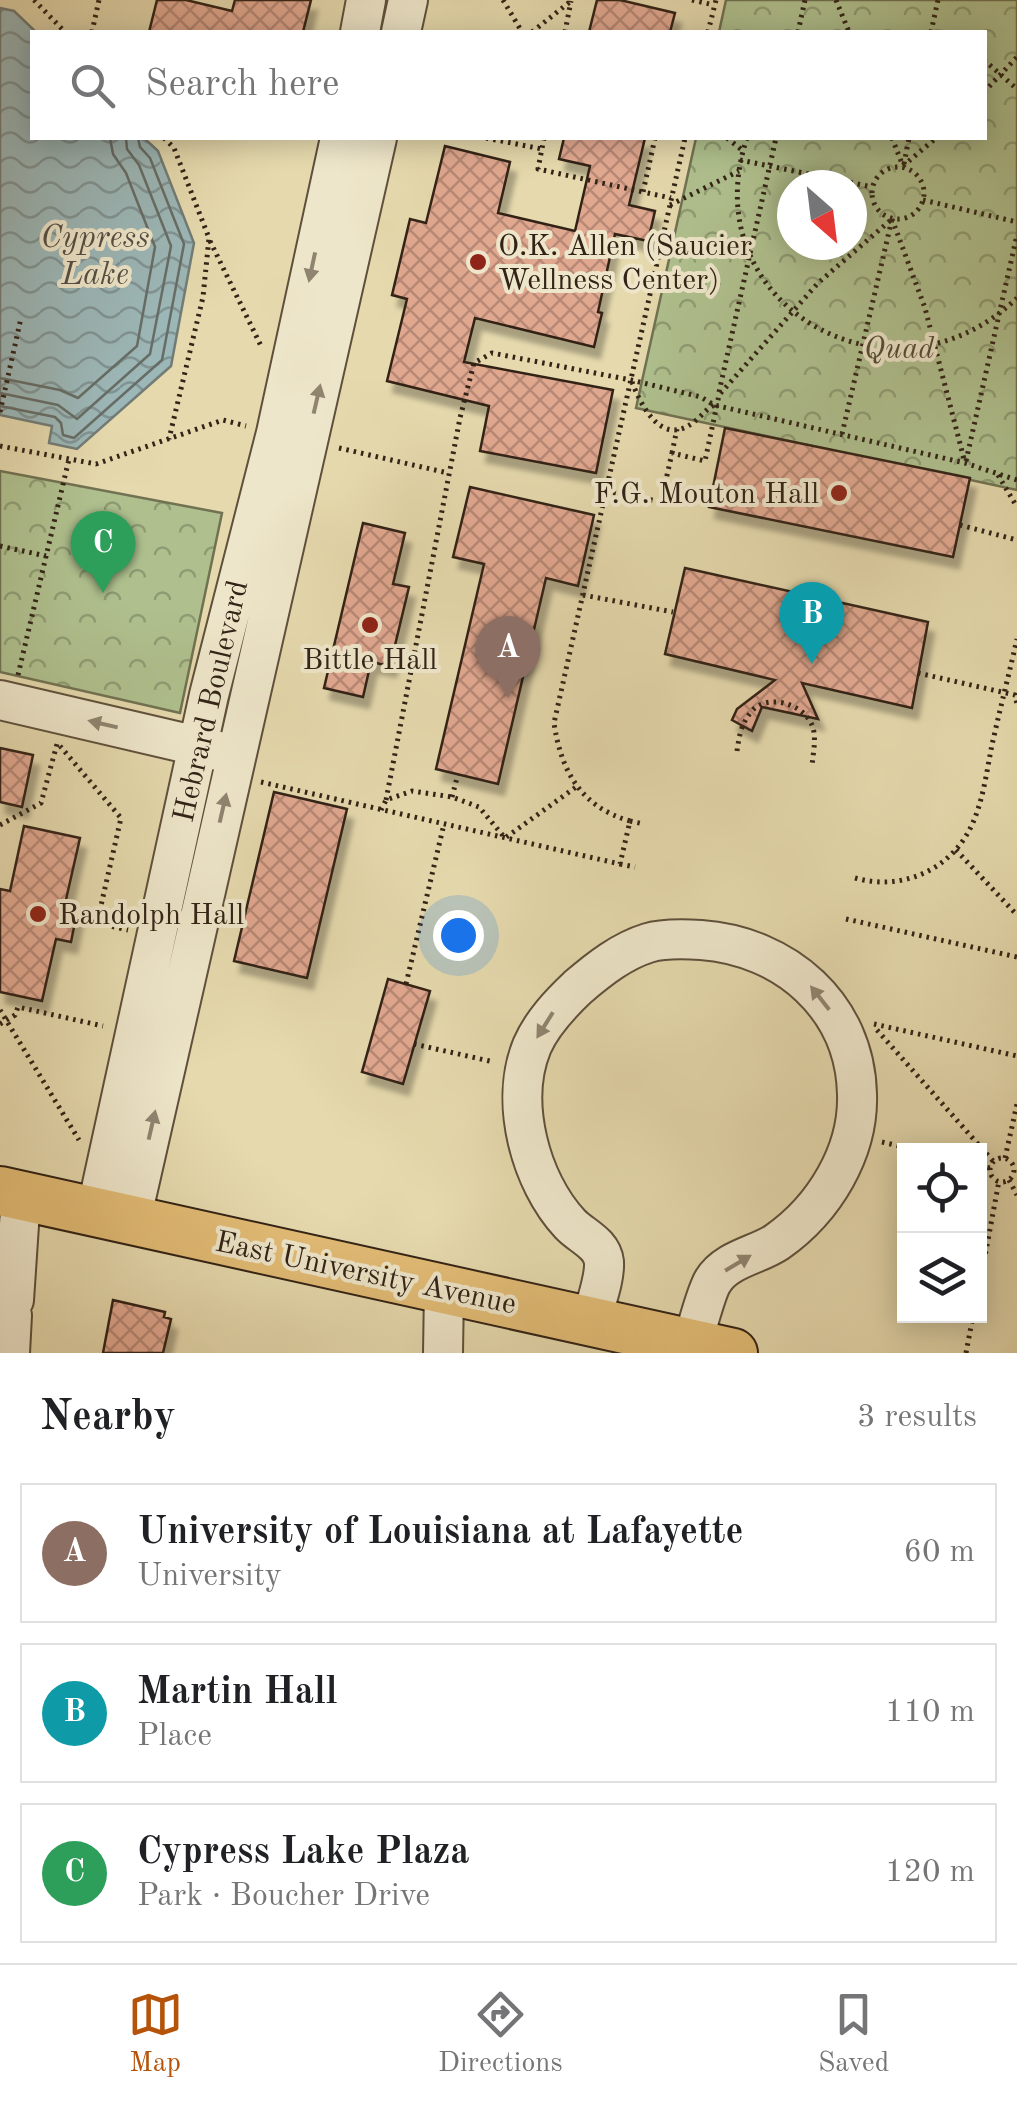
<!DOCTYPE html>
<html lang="en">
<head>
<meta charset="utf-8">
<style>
	:root { --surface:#fff; --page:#f2f2f2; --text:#202124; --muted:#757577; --line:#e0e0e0; --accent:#b45309 }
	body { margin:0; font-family:"Old Standard TT",serif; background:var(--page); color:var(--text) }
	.controls { position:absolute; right:30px; bottom:30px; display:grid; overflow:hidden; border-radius:0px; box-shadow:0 5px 25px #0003 }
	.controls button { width:90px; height:90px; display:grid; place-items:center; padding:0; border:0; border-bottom:2px solid var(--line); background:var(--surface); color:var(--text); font:50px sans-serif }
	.compass { position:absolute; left:777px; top:170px; width:90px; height:90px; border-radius:50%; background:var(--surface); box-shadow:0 5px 25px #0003; rotate:152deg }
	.you { position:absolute; left:458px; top:935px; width:35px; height:35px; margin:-25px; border:8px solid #fff; border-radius:50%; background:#1a73e8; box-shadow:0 0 0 15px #1a73e833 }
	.badge { display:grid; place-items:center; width:65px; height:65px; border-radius:50%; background:var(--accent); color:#fff; font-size:32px; font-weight:700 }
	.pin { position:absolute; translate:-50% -82px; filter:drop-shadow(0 2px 5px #0008) }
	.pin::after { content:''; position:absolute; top:52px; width:35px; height:30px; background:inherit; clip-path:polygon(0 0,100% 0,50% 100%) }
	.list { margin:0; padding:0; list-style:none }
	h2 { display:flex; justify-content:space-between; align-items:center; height:130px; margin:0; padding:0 40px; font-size:42px }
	h2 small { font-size:32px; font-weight:400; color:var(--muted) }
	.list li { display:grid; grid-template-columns:65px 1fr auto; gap:30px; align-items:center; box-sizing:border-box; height:140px; margin:0 20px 20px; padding:0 20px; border:2px solid var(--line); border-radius:0px }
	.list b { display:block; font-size:38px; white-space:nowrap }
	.list p { margin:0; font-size:32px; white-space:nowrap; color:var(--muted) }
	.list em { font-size:32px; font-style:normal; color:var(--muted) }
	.icon { flex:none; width:55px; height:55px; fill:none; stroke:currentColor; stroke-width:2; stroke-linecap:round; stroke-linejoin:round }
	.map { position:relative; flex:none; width:1017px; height:1353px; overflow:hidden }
	.search { position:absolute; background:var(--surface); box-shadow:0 5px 25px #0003; left:30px; right:30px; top:30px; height:110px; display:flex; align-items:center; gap:25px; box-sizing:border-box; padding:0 35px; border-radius:0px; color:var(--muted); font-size:38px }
	.sheet { height:610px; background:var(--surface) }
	nav { display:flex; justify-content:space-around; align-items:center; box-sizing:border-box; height:140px; border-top:2px solid var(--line); background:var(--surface); font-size:28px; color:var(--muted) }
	nav a { display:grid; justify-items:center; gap:5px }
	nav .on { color:var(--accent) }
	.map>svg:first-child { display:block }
	.park { fill:url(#park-crowns); stroke:#707252; stroke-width:2.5; fill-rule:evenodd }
	.water { fill:url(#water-waves); stroke:#727c77; stroke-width:2.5 }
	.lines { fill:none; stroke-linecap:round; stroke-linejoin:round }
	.shore { stroke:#676d66; stroke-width:2.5 }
	.building { fill:url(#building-cross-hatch); stroke:#322316; stroke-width:2.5; filter:url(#shadow) }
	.minor-casing { stroke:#5f503c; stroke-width:42 }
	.major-casing { stroke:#322316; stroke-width:52 }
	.path { stroke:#322316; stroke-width:5; stroke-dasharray:2.5 5; stroke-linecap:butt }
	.minor { stroke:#eee6ca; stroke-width:38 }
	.major { stroke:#e2bc76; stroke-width:48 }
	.oneway { fill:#908470 }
	.poi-dot { fill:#8f2418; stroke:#eee6ca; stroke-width:4 }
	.labels { text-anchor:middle; stroke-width:8; stroke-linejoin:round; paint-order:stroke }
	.poi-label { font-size:30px; fill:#322316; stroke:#eee6ca; text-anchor:start }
	.park-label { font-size:30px; font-style:italic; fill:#514a34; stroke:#eee6ca }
	.street-label { font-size:30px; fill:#322316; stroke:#eee6ca }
	.water-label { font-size:32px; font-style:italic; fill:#524f46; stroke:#eee6ca }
</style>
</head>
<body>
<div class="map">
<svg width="1017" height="1353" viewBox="0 0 1017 1353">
	<defs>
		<pattern id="park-crowns" width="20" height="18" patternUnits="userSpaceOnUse" patternTransform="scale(2.5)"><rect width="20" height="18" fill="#afc08e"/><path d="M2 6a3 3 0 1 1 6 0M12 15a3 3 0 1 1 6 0" fill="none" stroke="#8f9c73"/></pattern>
		<pattern id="water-waves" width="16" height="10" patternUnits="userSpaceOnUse" patternTransform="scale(2.5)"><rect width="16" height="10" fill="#9cb7b7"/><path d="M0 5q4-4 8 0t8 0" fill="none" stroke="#809494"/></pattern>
		<pattern id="building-cross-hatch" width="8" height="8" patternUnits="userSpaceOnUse" patternTransform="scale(2.5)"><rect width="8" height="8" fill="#e1a890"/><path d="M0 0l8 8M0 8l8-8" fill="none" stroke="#b78875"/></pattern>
		<filter id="shadow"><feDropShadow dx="6" dy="11" stdDeviation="2.5" flood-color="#0004"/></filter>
	</defs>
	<rect width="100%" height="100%" fill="#e5d9ad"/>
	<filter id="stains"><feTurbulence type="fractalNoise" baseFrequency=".002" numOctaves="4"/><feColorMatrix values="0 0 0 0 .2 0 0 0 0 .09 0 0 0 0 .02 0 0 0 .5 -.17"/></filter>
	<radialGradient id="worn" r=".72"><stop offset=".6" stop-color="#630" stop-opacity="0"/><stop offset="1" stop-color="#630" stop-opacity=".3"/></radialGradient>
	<path class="park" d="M726,0H1017V490L636,408L696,138H984V32H719ZM792,185H852V245H792Z
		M0,471L222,513L180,713L0,672Z"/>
	<path class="water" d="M0,8L14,11L36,32H32V138H144L158,151L194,243L171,366L77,449L49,443L52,426L0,415Z"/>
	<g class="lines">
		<path class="shore" d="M0,378L60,390L78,398L137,346L155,247L126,173L113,154L110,138
			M0,393L58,405L77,419L150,354L171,246L139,165L127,149L126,138
			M0,406L55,417L61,423L63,435L74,438L162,360L184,244L150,158L140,147L138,138"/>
	</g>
	<path class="building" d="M157,0H186L232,11L235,0H311L303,32H149Z
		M597,0H620L675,13L670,32H589Z
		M564,138H645L629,205L655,211L648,241L615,234L598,312L602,313L594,347L475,318L464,362L613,390L596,473L480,451L489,406L387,381L407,299L392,295L410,219L426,223L445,146L510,162L498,213L575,231L590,166L559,159Z
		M725,428L970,478L953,557L709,507Z
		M470,487L594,515L578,586L546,578L498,784L436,769L484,564L453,557Z
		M363,523L405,533L393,584L409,587L390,666L371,662L363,697L324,688Z
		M685,568L928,622L912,708L802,683L818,719L762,707L752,731L732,720L737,709L775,680L665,654Z
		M0,748L33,755L22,807L0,802Z
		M274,792L347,809L307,978L234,961Z
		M24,826L80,838L65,904L78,907L71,942L56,939L42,1001L0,992V889L10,891Z
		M388,979L430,991L403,1084L362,1072Z
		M113,1300L165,1312L164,1317L171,1319L163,1353H103Z"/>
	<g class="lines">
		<g class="minor-casing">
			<path id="minor" d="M360,32L366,0
				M401,32L408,0
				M0,700L223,752
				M96,1212L209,695L276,433L340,138
				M131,1220L377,138
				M14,1300L21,1195
				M591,1322C595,1304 605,1280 604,1262C602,1243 581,1236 570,1224C530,1181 509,1102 532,1046C542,1023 560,1004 578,987C599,969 622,951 648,943C664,938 685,939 701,940C785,946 855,1006 857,1094C859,1152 824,1209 777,1242C758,1255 726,1259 713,1281C707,1290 692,1342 691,1353
				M10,1353L12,1315
				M443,1353L444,1290"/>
		</g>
		<g class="major-casing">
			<path id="major" d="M0,1191L733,1353"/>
		</g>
		<path class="path" d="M34,0L65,32
			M503,0L522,32
			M692,0L714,5
			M836,0L849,32
			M92,32L99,0
			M532,32L571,1
			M565,32L571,1
			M708,32L716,0
			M798,32L805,0
			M931,32L938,0
			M984,60L1017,89
			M984,92L1017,57
			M164,138L174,148L209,238L203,297L169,439
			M486,138L542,149
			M544,138L538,169L643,192
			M655,138L643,192L671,198
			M727,138L742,150
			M747,138C691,304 891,419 1017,298
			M892,138L903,166
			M740,160L872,187
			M904,164L909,138
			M903,166L936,138
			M872 193a26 26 0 1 1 52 0a26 26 0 1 1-52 0Z
			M923,200L1017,222
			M670,205L739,171
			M892,219L925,308L965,463
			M210,241L261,346
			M632,382C642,408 663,448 695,421C703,415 705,410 714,405
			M719,392L776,138
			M0,412L21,318
			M842,434L892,219
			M0,446L96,464L223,420L246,426
			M339,448L448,473
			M672,453L677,429
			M966,461L1017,235
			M998,475L1017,507
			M606,491L661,502L672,453L705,461L719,395L818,283L892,219
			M960,525L1017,540
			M0,546L46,556
			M583,595L673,612
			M918,673L1015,695L1017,704
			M18,675L69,459
			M60,746L121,818L97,923L128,930
			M737,751C739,737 741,724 751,712C766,693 803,703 812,725C817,737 813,753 812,766
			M261,782L620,864L630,821C581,807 561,771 554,723L685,138
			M452,797L458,774
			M386,800L460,418L474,363L492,353L631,380L701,397L714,405L965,463L1017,480
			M381,810L386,800L412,791L452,797L479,807L505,838L576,787
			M630,821L644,824
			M0,825L41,803L57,744
			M956,850L1017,915
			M620,864L635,867
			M855,878C904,892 955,868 974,820C984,796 987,769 992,745C1000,709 1009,674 1017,639
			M846,919L1017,957
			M406,984L444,824
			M0,1010L79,1140
			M0,1024L15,1015L18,1007L103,1026
			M874,1024L1017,1056
			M877,1030L993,1161
			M414,1044L494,1062
			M882,1142L916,1150
			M990 1170a12 12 0 1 1 24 0a12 12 0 1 1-24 0Z
			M1005,1158L1017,1104
			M980,1166L990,1168
			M1009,1180L1017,1195
			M980,1283L999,1181
			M966,1353L973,1316"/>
		<use href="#minor" class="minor"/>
		<use href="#major" class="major"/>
	</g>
	<defs><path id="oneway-solid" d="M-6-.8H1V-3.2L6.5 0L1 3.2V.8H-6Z" transform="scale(2.5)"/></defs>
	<g class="oneway">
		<use href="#oneway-solid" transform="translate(312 267) rotate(102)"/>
		<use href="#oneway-solid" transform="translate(317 399) rotate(-77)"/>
		<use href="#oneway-solid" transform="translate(103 724) rotate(-167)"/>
		<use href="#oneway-solid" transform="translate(223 808) rotate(-77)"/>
		<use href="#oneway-solid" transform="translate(820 998) rotate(-128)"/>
		<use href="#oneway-solid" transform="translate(545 1025) rotate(122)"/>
		<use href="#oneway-solid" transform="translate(152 1125) rotate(-77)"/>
		<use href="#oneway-solid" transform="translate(738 1263) rotate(-31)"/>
	</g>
	<g class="poi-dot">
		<circle cx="478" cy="262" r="10"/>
		<circle cx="839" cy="493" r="10"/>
		<circle cx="370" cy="625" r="10"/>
		<circle cx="38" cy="914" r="10"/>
	</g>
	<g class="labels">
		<g class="poi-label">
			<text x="498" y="255">O.K. Allen (Saucier<tspan x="498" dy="34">Wellness Center)</tspan></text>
			<text x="819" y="503" text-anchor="end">F.G. Mouton Hall</text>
			<text x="370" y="669" text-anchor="middle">Bittle Hall</text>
			<text x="58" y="924">Randolph Hall</text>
		</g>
		<g class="park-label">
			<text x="899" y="358">Quad</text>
		</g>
		<g class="street-label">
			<text transform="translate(210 701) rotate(-77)" y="10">Hebrard Boulevard</text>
			<text transform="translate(366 1272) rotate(12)" y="10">East University Avenue</text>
		</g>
		<g class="water-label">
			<text x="95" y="247">Cypress<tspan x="95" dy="37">Lake</tspan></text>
		</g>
	</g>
	<rect width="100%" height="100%" filter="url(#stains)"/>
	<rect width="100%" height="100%" fill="url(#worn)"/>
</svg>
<div class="controls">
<button><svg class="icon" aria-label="locate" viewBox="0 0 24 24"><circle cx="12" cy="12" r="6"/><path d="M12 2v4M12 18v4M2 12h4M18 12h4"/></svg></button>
<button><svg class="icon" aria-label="layers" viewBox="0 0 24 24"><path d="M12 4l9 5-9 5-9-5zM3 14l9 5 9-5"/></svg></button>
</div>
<svg class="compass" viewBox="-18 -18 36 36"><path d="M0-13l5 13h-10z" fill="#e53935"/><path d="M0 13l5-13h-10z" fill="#757577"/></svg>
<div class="you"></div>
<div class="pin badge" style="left:508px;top:698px;background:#8d6e63">A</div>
<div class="pin badge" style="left:812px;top:664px;background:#0f9aa8">B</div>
<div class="pin badge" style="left:103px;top:593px;background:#2e9e5b">C</div>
<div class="search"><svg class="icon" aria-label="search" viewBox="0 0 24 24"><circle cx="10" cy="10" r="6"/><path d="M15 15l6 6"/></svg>Search here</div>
</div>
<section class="sheet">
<h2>Nearby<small>3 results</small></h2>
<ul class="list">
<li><span class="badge" style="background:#8d6e63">A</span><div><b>University of Louisiana at Lafayette</b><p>University</p></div><em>60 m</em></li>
<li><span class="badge" style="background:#0f9aa8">B</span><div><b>Martin Hall</b><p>Place</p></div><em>110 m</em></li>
<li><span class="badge" style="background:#2e9e5b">C</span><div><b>Cypress Lake Plaza</b><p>Park · Boucher Drive</p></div><em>120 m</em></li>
</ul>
</section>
<nav>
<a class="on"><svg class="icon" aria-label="map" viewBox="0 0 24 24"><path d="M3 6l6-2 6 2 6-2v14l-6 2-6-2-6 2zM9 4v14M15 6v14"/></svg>Map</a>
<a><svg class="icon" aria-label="directions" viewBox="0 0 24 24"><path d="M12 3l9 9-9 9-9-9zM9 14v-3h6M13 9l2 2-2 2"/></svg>Directions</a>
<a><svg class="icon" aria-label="saved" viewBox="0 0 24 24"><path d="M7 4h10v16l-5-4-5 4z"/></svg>Saved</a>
</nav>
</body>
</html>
